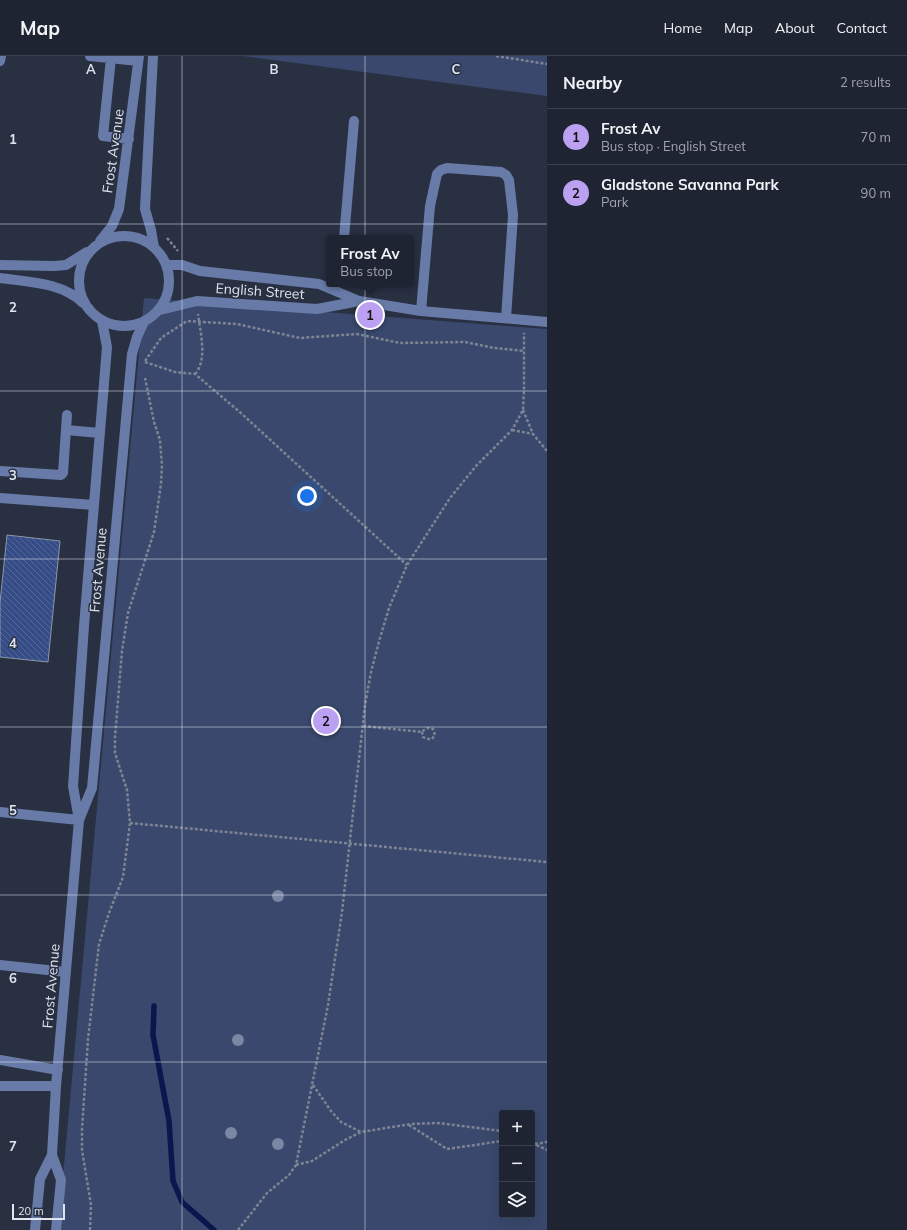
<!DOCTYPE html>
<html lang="en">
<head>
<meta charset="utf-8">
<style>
	:root { --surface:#1f2432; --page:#272c3a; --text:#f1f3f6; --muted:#a1a4ac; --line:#3c414d; --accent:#bca0f2 }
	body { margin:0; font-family:Mulish,sans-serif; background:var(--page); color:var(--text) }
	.controls { position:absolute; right:12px; bottom:12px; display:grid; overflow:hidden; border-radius:4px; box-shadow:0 4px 16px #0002 }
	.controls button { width:36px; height:36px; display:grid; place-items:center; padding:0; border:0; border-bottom:1px solid var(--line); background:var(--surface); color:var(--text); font:20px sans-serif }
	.scale { position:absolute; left:12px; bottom:10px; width:53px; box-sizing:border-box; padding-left:4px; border:2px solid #dfe4ef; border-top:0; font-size:11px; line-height:14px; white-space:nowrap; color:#dfe4ef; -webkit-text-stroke:3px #293042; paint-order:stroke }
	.you { position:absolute; left:307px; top:440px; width:14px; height:14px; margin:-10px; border:3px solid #fff; border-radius:50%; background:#1a73e8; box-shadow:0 0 0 6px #1a73e833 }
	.badge { display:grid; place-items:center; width:26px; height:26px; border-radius:50%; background:var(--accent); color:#111; font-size:13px; font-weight:700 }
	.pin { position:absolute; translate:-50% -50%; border:2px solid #fff; box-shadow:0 1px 4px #0006 }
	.popup { position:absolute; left:326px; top:179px; width:88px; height:52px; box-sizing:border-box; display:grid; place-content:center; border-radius:4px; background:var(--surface); filter:drop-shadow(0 1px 3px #0005); font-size:13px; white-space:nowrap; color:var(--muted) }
	.popup b { font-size:15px; color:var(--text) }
	.popup::after { content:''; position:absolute; left:50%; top:100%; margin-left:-8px; border:8px solid transparent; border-top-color:var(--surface) }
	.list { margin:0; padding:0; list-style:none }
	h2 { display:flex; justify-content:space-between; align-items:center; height:52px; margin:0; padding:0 16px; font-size:17px }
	h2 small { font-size:13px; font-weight:400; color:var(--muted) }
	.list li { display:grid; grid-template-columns:26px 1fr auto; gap:12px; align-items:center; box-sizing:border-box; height:56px; padding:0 16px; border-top:1px solid var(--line) }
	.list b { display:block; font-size:15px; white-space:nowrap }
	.list p { margin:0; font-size:13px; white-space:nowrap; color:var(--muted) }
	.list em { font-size:13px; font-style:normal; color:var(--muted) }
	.icon { flex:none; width:22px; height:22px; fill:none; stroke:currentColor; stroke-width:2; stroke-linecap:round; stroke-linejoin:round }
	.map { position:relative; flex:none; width:547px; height:1174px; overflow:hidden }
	header { display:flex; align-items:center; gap:24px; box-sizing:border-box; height:56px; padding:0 20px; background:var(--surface); border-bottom:1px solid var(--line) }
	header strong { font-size:19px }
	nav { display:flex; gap:22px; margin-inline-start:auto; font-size:14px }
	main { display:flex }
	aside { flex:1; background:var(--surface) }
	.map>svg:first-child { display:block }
	.green { fill:#39486c; fill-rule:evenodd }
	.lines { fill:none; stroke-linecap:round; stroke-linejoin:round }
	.stream { stroke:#09174d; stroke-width:5.5 }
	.building { fill:url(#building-back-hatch); stroke:#8c96ab }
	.path { stroke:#7e8493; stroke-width:2.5; stroke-dasharray:3 2; stroke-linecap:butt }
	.minor { stroke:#687ba8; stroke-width:10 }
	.tree { fill:#7c87a3 }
	.grid { fill:none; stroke:#dfe4ef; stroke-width:1; stroke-opacity:0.55 }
	.labels { text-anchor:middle; stroke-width:3; stroke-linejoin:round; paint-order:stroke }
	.street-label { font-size:14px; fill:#dfe4ef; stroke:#293042 }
	.grid-label { font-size:13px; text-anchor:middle; font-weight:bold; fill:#dfe4ef; stroke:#293042; stroke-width:3; stroke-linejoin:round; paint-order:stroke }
</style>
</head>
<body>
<header>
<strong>Map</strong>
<nav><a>Home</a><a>Map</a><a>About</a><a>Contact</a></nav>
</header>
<main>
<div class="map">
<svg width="547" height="1174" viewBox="0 0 547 1174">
	<defs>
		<pattern id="building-back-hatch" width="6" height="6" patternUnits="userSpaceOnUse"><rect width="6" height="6" fill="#364c87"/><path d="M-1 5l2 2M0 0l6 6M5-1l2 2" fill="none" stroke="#536698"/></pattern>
	</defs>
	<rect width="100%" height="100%" fill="#293042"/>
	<path class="green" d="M243,0H547V40Z
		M144,242L547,273V1174H58ZM502,1057H532V1159H502Z"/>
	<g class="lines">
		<path class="stream" d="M154,950L153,979L169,1065L173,1125L182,1146L214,1174"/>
	</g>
	<path class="building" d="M7,479L60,485L48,606L0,601V547Z"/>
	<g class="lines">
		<path class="path" d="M496,0L547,8
			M167,182L178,195
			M145,305L161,282L187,265L237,268L300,282L357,278L400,287L465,286L494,292L524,295
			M145,306L175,316L195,318L242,358L407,509
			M195,318C208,304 200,275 198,258
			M523,354L533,378L547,395
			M512,374L533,378
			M363,670L422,676C426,672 428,671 433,673L435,679L432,683H427L423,681L422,676
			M130,767L547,806
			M313,1029L331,1055L341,1066L361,1076
			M409,1069L447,1093L502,1085
			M532,1087L547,1094
			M535,1088L547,1086
			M296,1109L312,1105L345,1084L361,1076L411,1068L438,1067L502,1075
			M90,1174L91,1149L82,1094V1073L88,983L99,888L109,857L123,821L130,767L127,734L115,697V681L122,595L128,557L154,476L161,428L162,409L160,384L154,366L145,322
			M238,1174L267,1137L289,1119L296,1109L328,949L342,856L365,649L371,616L380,582L389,552L407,509L450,442L476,410L512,374L523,354L524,334V277"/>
		<path class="minor" d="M90,0L138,5
			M153,0L145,153L151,174L154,191
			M111,2L103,80L129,83
			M0,5L1,0
			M79 225a45 45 0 1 1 90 0a45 45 0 1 1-90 0Z
			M344,182L354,65
			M100,185L112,170L119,153L139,0
			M0,209L54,210L66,209L87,196
			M166,209H182L200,215L319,228L359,245L421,255L547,266
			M0,222C27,226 62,226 83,247
			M160,254L197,245L317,253L359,245
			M421,255L430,150L437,118L441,114L447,112L501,116L506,119L509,124L513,159L506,262
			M66,374L100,377
			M0,415L61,419L63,417L67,359
			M0,442L94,449
			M0,756L79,764
			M79,764L92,732L132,298L137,281L144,266
			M0,909L66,916
			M0,1004L58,1014
			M0,1030H56
			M35,1174L40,1123L52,1099
			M56,1174L61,1124L52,1099L56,1030L79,764L73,730L84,570L107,291L102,265"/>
	</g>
	<g class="tree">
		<circle cx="278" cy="840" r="6"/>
		<circle cx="238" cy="984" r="6"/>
		<circle cx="231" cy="1077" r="6"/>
		<circle cx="278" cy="1088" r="6"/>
	</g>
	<path class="grid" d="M182,0V1174M365,0V1174M0,168H547M0,335H547M0,503H547M0,671H547M0,839H547M0,1006H547"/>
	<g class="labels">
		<g class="street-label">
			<text transform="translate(113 95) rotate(-82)" y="5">Frost Avenue</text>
			<text transform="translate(260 235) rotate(4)" y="5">English Street</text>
			<text transform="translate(98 514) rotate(-85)" y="5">Frost Avenue</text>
			<text transform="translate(51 930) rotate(-85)" y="5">Frost Avenue</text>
		</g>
	</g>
	<g class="grid-label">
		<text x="91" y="18">A</text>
		<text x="274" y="18">B</text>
		<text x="456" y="18">C</text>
		<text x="13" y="88">1</text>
		<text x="13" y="256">2</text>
		<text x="13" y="424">3</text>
		<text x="13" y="592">4</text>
		<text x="13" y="759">5</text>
		<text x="13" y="927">6</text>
		<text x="13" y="1095">7</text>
	</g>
</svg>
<div class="controls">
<button>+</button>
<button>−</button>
<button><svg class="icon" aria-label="layers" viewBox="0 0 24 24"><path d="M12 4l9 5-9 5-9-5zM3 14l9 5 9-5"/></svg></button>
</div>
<div class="scale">20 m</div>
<div class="you"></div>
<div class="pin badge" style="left:370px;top:259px">1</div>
<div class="popup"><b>Frost Av</b>Bus stop</div>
<div class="pin badge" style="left:326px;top:665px">2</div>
</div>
<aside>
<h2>Nearby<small>2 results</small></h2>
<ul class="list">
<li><span class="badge">1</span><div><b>Frost Av</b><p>Bus stop · English Street</p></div><em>70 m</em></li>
<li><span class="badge">2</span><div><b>Gladstone Savanna Park</b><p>Park</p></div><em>90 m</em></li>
</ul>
</aside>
</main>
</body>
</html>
